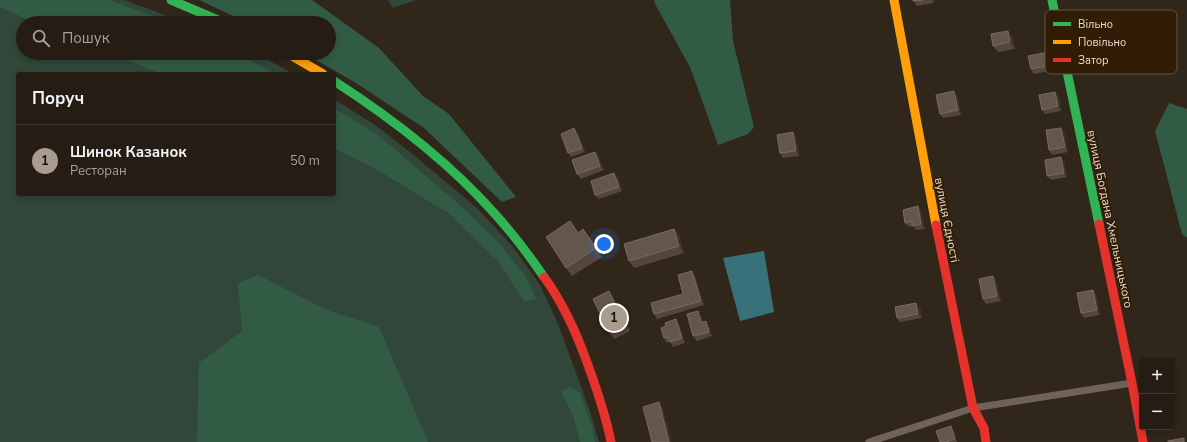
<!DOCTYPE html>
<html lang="uk">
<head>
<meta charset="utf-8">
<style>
	:root { --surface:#251c14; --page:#312922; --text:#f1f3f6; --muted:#a3a1a0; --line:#423a34; --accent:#a99c8f }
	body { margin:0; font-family:"Nunito Sans",sans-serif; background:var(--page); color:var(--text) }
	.controls { position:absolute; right:12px; bottom:12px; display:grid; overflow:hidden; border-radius:4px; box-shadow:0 2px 6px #0003 }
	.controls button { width:36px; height:36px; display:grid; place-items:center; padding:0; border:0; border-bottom:1px solid var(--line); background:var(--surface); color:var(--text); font:20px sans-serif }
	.you { position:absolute; left:604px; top:244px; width:14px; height:14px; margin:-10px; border:3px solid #fff; border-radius:50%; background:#1a73e8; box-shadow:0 0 0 6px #1a73e833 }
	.badge { display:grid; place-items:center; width:26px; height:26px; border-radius:50%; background:var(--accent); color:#111; font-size:13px; font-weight:700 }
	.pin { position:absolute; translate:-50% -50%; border:2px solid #fff; box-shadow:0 1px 4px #0006 }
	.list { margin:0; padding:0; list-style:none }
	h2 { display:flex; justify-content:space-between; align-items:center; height:52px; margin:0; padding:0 16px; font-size:17px }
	h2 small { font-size:13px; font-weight:400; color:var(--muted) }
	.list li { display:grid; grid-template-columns:26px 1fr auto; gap:12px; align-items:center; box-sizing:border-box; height:72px; padding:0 16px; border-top:1px solid var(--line) }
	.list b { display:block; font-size:15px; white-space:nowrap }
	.list p { margin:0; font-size:13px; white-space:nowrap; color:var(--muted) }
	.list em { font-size:13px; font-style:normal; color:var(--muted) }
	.icon { flex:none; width:22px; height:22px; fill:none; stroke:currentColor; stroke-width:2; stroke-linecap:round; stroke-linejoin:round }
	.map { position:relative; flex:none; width:1187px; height:442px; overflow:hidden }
	.search { position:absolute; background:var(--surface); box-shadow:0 2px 6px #0003; left:16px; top:16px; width:320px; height:44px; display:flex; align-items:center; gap:10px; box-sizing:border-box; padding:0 14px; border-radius:22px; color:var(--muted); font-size:15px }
	.panel { position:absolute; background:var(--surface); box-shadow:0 2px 6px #0003; left:16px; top:72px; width:320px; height:124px; border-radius:4px }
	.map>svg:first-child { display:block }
	.green { fill:#31473a }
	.forest { fill:#325b46 }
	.water { fill:#39717a }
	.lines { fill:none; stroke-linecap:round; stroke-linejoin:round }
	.street { stroke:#6f625c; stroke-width:7 }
	.fast { stroke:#30b455; stroke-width:9 }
	.slow { stroke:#ff9f0a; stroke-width:9 }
	.jam { stroke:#e5322d; stroke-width:9 }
	.wall { fill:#53463d }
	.shaded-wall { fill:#3f3328 }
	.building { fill:#63564d; stroke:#786b61 }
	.labels { text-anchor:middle; stroke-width:3.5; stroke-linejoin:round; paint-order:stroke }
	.street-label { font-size:12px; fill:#e9dbce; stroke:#311c06 }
	.key { fill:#311c06; stroke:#685542; stroke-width:1 }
	.key-label { font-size:11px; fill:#e9dbce }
</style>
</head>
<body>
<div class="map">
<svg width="1187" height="442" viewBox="0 0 1187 442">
	<rect width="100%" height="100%" fill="#31261a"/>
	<path class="green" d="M0,0H124L168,16L186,23H23V53H255L294,74H18V194H334V99L378,127L410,152L478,209L513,247L540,285L558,324L590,411L599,442H0Z
		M388,0H416L393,8Z"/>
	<path class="forest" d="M0,0H109L172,23H35L0,7Z
		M199,0H312L379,48L423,96L449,114L516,197L502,202L424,128L356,83L304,53H329V23H248Z
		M654,0H730L733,41L754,127L748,134L718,145L690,67L655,4Z
		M108,53H237L275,74H163Z
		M1169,103L1187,109V238L1182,234L1155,131Z
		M334,108L378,135L462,207L502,246L526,277L536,299L524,302L499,262L448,213L376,169L334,148Z
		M258,275L327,310L379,327L428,442H197L199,363L242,331L238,283Z
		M570,386L580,393L592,427L595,442H580L573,415L561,392Z"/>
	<path class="water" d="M764,251L774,312L740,321L723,258Z"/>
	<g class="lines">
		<path class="street" d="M869,442L973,408L1132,383"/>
		<path class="fast" d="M171,0L225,23
			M1052,0L1099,224
			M334,81C393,119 449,162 495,214C513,234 529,255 544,277"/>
		<path class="slow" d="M894,0L936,225
			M287,53L323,74"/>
		<path class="jam" d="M1099,224L1132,383L1143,442
			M936,225L973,408L984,428L986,442
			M544,277C564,304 577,334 588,365C597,390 606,416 611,442"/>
	</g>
	<path class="wall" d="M913,0H933L934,3L917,6Z
		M1013,38L1015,49L998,52L993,46Z
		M1052,57L1055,70L1034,74L1031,69Z
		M1055,92L1059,97L1061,111L1045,114L1042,110Z
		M957,96L961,115L943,118L940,114Z
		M793,132L796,137L799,156L783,158L780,153Z
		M1064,132L1068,152L1052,155L1049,150Z
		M578,133L585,152L571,157L568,153Z
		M595,152L598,156L604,170L581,179L577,174Z
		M1064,161L1067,177L1051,180L1047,176Z
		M618,177L622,191L599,199L595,195Z
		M921,211L925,229L916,230L913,226L909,227L905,223Z
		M674,229L679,235L684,253L634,268L629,261Z
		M578,233L590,238L602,257L572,276L566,268Z
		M695,276L704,305L657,319L654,314L683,294Z
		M993,276L996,281L1001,301L986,304L983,299Z
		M1093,290L1096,295L1100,315L1084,318L1081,313Z
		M609,291L613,298L630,331L614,339L609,332Z
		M920,308L922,318L900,322L897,318Z
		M701,316L703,322L709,326L712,336L697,341L693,336Z
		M679,324L685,343L673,347L670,342L667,343L664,338Z
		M954,431L957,442H940Z"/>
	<path class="shaded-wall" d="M1008,31L1013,38L1015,49L1010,42Z
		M1049,52L1052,57L1055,70L1052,65Z
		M954,91L957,96L961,115L958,110Z
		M1055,92L1059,97L1061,111L1058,106Z
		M574,128L578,133L585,152L582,148Z
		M1061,128L1064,132L1068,152L1065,147Z
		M793,132L796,137L799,156L796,151Z
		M595,152L598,156L604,170L600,166Z
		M1061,157L1064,161L1067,177L1064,173Z
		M614,173L618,177L622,191L619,187Z
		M918,206L921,211L925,229L921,224Z
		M674,229L679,235L684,253L679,246Z
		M692,271L695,276L704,305L701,301Z
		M993,276L996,281L1001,301L997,296Z
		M1093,290L1096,295L1100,315L1097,310Z
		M609,291L613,298L630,331L625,324Z
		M916,303L920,308L922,318L918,314Z
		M698,311L701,316L704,327L701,323Z
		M676,319L679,324L685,343L682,338Z
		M706,321L709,326L712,336L709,332Z
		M659,402L663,409L672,442H669Z
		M951,426L954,431L957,442L955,439Z"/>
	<path class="building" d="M913,0H923L913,1Z
		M1008,31L1010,42L993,46L991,34Z
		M1049,52L1052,65L1031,69L1028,56Z
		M954,91L958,110L940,114L936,95Z
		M1055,92L1058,106L1042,110L1039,95Z
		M574,128L582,148L568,153L561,134Z
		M1061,128L1065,147L1049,150L1046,130Z
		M793,132L796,151L780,153L777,135Z
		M595,152L600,166L577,174L572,160Z
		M1061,157L1064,173L1047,176L1045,160Z
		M614,173L619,187L595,195L591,181Z
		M918,206L921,224L912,226V221L905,223L903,210Z
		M570,221L578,233L583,229L596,248L566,268L546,237Z
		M674,229L679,246L629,261L624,244Z
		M692,271L701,301L654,314L651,303L683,294L678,275Z
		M993,276L997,296L983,299L979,279Z
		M1093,290L1097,310L1081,313L1077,293Z
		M609,291L625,324L609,332L593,299Z
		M916,303L918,314L897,318L895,307Z
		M698,311L701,323L706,321L709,332L693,336L687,314Z
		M676,319L682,338L670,342L668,337L664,338L661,328L666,326L665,323Z
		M659,402L669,442H652L643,407Z
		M951,426L955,439L948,441V442H940L936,431Z
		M1184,438V442H1168V441Z"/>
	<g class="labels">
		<g class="street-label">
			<text transform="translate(1110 219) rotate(78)" y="4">вулиця Богдана Хмельницького</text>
			<text transform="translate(947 220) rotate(79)" y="4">вулиця Єдності</text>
		</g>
	</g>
	<rect x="1045" y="10" width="132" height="64" rx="6" class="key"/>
	<rect x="1053" y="22" width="18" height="4" fill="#30b455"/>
	<rect x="1053" y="40" width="18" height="4" fill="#ff9f0a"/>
	<rect x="1053" y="58" width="18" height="4" fill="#e5322d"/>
	<g class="key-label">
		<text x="1078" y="28">Вільно</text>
		<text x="1078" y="46">Повільно</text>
		<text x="1078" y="64">Затор</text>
	</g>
</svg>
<div class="controls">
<button>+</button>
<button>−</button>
</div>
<div class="you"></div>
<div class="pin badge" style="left:614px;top:318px">1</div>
<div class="search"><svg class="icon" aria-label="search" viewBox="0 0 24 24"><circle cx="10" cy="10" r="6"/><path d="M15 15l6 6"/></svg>Пошук</div>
<section class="panel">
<h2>Поруч<small></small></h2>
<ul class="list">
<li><span class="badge">1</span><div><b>Шинок Казанок</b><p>Ресторан</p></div><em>50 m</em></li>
</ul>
</section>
</div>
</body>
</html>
